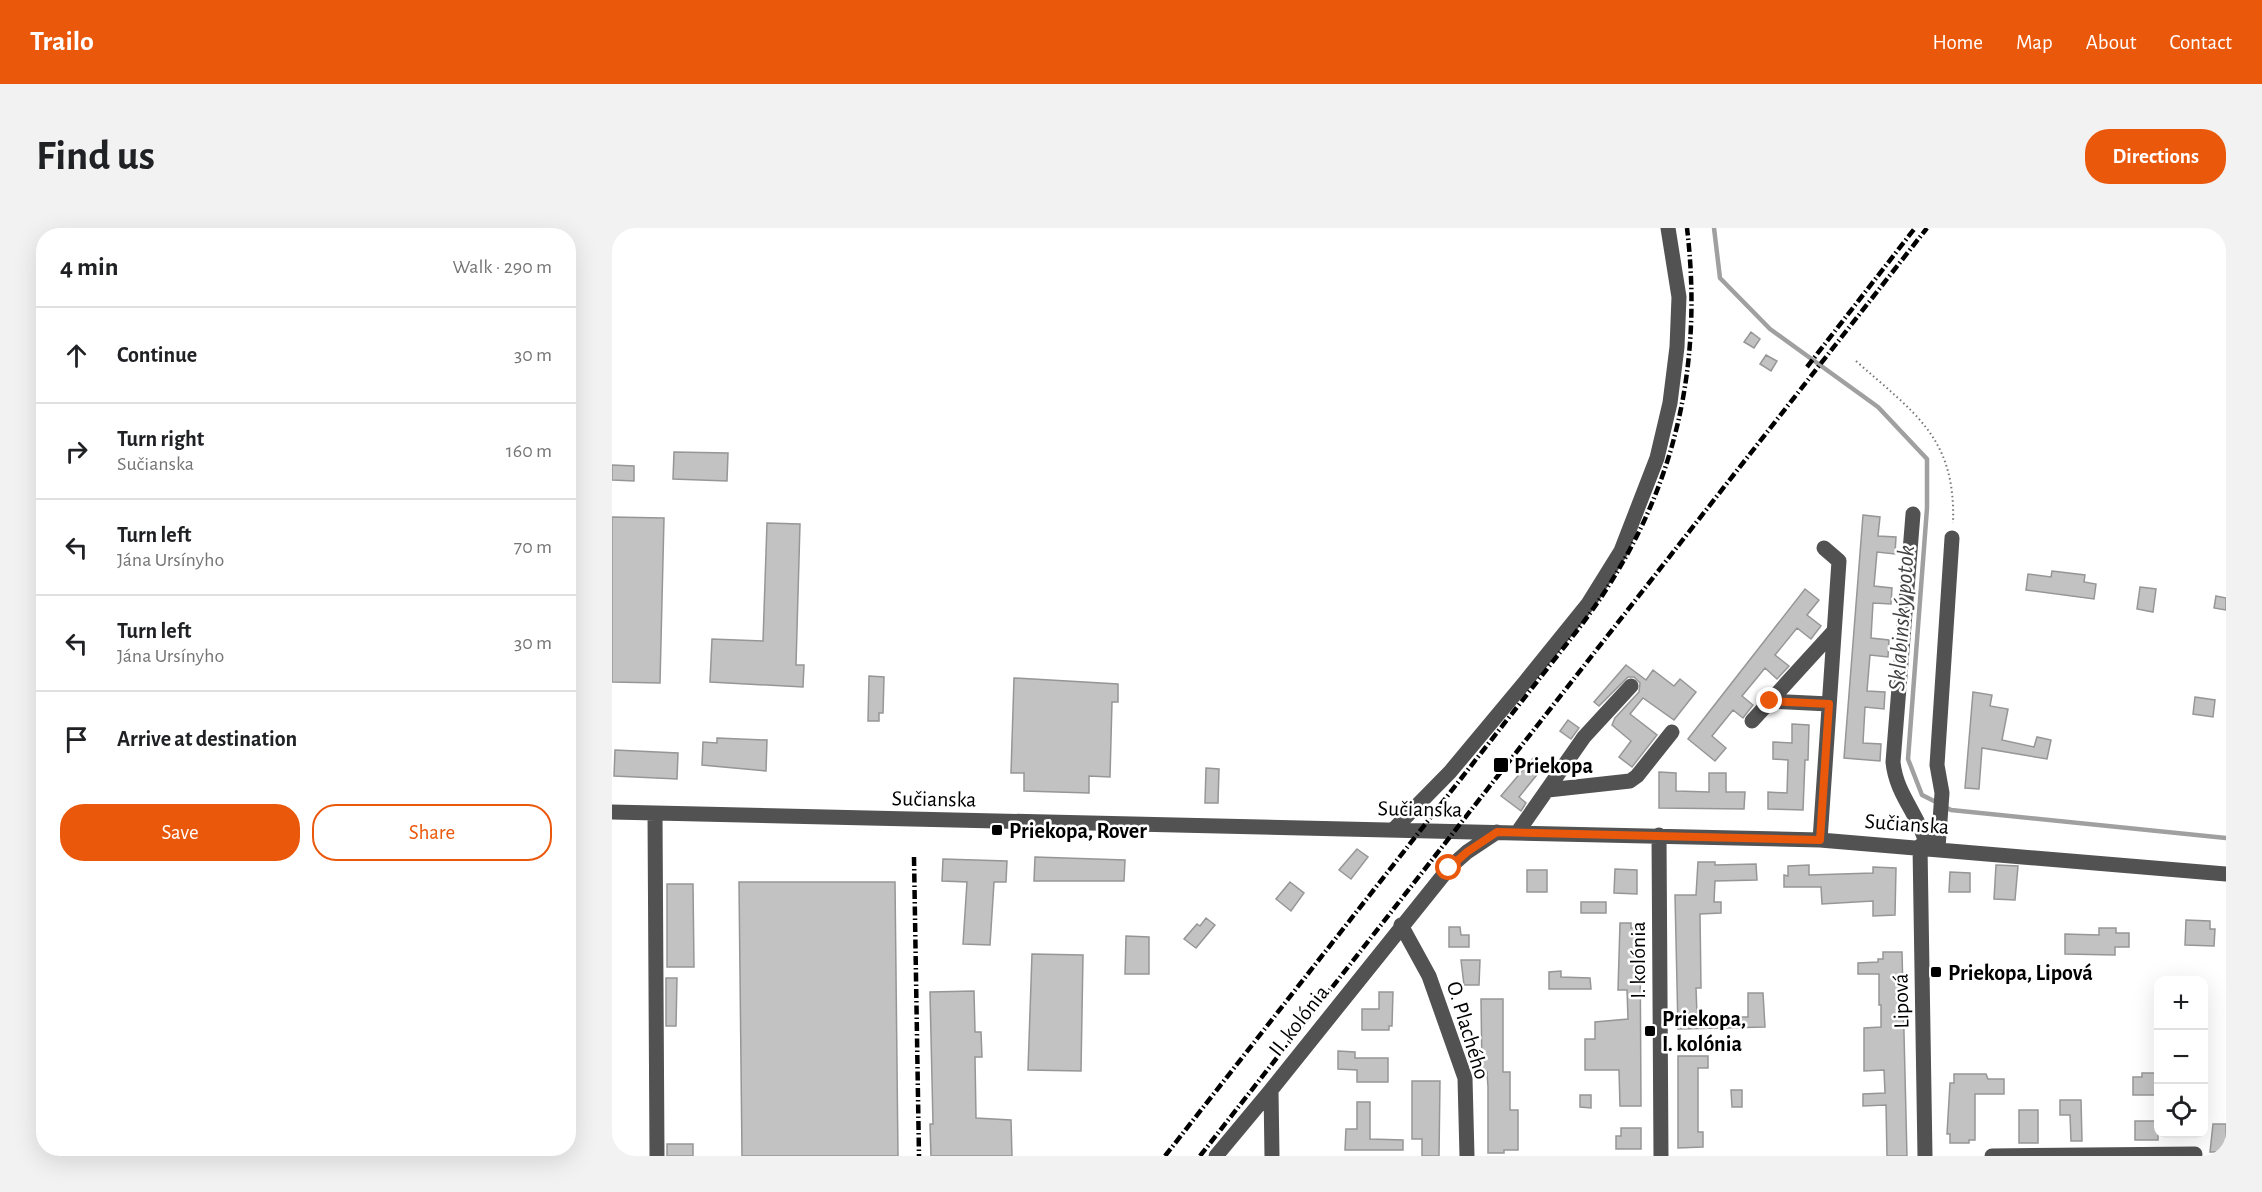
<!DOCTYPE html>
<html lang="en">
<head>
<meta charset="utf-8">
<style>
	:root { --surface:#fff; --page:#f2f2f2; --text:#202124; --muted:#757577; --line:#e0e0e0; --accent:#ea580c }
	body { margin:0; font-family:"Alegreya Sans",sans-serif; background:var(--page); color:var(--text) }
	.controls { position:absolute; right:18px; bottom:18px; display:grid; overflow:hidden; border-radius:12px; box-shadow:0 6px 24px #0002 }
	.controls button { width:54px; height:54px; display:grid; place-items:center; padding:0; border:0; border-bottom:2px solid var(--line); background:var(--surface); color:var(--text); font:30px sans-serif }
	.stop { position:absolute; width:18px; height:18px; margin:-14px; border:4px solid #ea580c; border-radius:50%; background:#fff }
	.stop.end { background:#ea580c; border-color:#fff; box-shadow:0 2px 6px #0008 }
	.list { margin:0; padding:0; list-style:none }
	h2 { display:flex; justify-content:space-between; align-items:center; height:78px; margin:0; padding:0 24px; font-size:26px }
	h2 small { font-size:20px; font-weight:400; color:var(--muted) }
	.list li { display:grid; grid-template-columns:39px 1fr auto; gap:18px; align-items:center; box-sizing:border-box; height:96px; padding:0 24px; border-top:2px solid var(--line) }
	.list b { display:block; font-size:22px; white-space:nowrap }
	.list p { margin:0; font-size:20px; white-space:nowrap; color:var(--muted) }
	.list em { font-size:20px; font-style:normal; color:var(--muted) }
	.actions { display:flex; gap:12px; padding:18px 24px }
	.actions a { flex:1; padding:14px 0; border:2px solid var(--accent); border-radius:24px; text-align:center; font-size:21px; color:var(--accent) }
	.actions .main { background:var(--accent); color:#fff }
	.icon { flex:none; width:33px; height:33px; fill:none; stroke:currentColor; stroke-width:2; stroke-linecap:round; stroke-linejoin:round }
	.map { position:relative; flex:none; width:1614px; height:928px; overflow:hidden; border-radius:24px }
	header { display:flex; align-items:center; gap:36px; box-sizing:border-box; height:84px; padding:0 30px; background:var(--accent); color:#fff }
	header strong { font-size:28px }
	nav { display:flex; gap:33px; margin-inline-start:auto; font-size:21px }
	.intro { display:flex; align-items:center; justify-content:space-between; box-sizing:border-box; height:144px; padding:0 36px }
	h1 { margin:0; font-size:42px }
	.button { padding:15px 27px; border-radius:24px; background:var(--accent); color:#fff; font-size:21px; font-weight:700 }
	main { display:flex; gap:36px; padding:0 36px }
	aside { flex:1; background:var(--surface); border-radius:24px; box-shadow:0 6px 24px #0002 }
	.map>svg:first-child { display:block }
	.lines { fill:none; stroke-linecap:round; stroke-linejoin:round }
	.stream { stroke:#a0a0a0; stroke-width:4.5 }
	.building { fill:#c2c2c2; stroke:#969696; stroke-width:1.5 }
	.path { stroke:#747474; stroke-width:2; stroke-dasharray:1.5 3; stroke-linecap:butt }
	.minor { stroke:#525252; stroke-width:15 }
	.rail { stroke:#000; stroke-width:4.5; stroke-dasharray:9 3 1.5 3; stroke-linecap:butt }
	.route { stroke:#ea580c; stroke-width:8 }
	.poi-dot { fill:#000; stroke:#fff; stroke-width:2 }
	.labels { text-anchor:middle; stroke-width:5; stroke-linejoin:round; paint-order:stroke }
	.poi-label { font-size:22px; font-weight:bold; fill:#000; stroke:#fff; text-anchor:start }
	.street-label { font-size:22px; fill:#000; stroke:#fff }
	.water-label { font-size:24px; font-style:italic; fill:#414141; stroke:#fff }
</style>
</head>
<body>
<header>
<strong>Trailo</strong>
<nav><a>Home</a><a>Map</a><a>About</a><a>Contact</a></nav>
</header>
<div class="intro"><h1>Find us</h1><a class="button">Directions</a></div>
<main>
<aside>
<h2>4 min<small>Walk · 290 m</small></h2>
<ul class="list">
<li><svg class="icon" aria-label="ahead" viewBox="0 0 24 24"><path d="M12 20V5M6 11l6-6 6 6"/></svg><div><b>Continue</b></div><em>30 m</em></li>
<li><svg class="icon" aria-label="right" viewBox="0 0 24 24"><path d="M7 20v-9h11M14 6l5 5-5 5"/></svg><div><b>Turn right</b><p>Sučianska</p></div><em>160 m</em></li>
<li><svg class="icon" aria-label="left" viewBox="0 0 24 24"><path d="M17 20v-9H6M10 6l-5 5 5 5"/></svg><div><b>Turn left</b><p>Jána Ursínyho</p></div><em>70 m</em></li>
<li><svg class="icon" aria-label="left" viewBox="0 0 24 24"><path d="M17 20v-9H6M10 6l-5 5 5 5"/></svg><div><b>Turn left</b><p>Jána Ursínyho</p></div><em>30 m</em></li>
<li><svg class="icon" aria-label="arrive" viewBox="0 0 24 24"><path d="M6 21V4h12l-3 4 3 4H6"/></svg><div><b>Arrive at destination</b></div></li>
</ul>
<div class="actions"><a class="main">Save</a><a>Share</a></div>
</aside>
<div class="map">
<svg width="1614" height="928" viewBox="0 0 1614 928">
	<rect width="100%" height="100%" fill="#fff"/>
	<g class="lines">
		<path class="stream" d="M1102,0L1108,50L1158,101L1266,179L1315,231V280L1296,531L1310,567L1326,575
			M1333,579L1339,582L1614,610"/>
	</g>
	<path class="building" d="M1139,104L1148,111L1142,120L1132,114Z
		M1154,127L1165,133L1159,143L1148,136Z
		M62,224L116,225L115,253L61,251Z
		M0,237L22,238V253L0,252Z
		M1251,287L1268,289L1266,308L1284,309L1283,326L1265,324L1262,358L1280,360L1279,376L1261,375L1259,410L1277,412L1276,429L1258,427L1255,463L1273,464L1272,481L1253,479L1251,515L1269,516L1268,533L1232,530Z
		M0,289L52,290L48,455L0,454Z
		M155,295L188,296L184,437H192L191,459L98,454L100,411L151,413Z
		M1440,343L1473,347L1472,354L1484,356L1482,371L1414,362L1416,346L1439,349Z
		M1528,359L1544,361L1541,384L1525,381Z
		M1193,361L1207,372L1195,387L1209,398L1199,411L1185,400L1163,427L1177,438L1165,451L1153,440L1130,468L1141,477L1131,490L1121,482L1100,508L1114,520L1103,533L1076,511Z
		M1604,368L1614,370V382L1602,380Z
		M1014,437L1034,452L1041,442L1062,458L1068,451L1084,464L1062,492L1031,470L1018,486L1045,507L1020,539L1007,529L1019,513L1000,497L1003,490L1027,464L1028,455L1022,449H1016L987,478L982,474Z
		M257,448L272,449L271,485H267V493H256Z
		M402,450L506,456V474H500L498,549L477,548V565L412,563V545H399Z
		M1361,464L1380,467L1378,478L1396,481L1390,512L1422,519L1425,509L1439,512L1435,531L1370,520L1367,561L1353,560Z
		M1583,469L1603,472L1601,489L1581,486Z
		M956,492L967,500L959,511L948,503Z
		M1180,496L1197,497L1196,532H1193L1191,582L1156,581V564L1175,565L1176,532L1161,531V514L1180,515Z
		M105,510L155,512L154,543L90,537L91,514L105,515Z
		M3,522L66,525L65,551L2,548Z
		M922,529L932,538L907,569L914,575L909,583L889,568Z
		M594,540L607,541L606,575H593Z
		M1047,544L1064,545V563L1097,564V545H1114V564H1133L1132,581L1047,580Z
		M745,621L756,629L739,651L727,642Z
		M423,629L513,632L512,653H422Z
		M331,631L395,633L394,654H382L378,717L351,716L355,654L330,653Z
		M1086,634H1103V637L1144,636L1145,652L1103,653L1102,674H1109V685L1088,686L1089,760H1084L1085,786H1102V789H1136V765H1151L1153,799L1066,801L1063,667H1084Z
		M1197,637V647L1261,645V639L1284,640L1283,687L1261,688V673L1210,676L1209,659H1172V647L1176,648V638Z
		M1384,637L1406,638L1403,672L1382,671Z
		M1003,641L1025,642V666L1002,665Z
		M915,642H935V664H915Z
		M1338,644L1358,645V664H1337Z
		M127,654H283L286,928H130Z
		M678,654L692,665L679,683L664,671Z
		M55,656H81L82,739H55Z
		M969,674H994V685H969Z
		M594,690L603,697L584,720L572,711L585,696L588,698Z
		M1574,692L1598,693V701H1603L1602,718L1573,717Z
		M1008,695H1019V700H1028L1029,878H1008L1007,842H973V811H983V794L1016,791L1015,762H1006Z
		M837,699H848L849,707H857V719H837Z
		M1487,700H1504V705H1517V719H1503V727L1453,726V706L1487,707Z
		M514,708L537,709V746H513Z
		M1271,724H1290L1295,928H1275L1274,877L1251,878V866L1273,865L1272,842L1252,843V800L1269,799V777H1267V746H1246V735L1266,734V731H1271Z
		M420,726L471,727L469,843L416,842Z
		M849,732H868L867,757H852Z
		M949,743V749L978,750L979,761H937V744Z
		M54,750H65L64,798H54Z
		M362,763L363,804H369L370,829H363L364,890L399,892L400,928H319L318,896H321L318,764Z
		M767,764H781L780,798H777V802H750V781H767Z
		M869,771H891V844H898V882H906V922H892V925H876V859L875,844H870Z
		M726,823L743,824V830H776V854H745V842L726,841Z
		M1066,828H1096V840H1086V904H1091V919L1066,920Z
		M1530,845H1544L1546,867H1521V849H1530Z
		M1342,846H1374L1376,851H1392V866H1363V912H1357V915H1338V906H1335L1338,855H1342Z
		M800,853H828L827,928H810V911H800Z
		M1119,862H1130V879H1120Z
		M968,867H979V880L968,879Z
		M1448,872H1469L1470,913H1459L1458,887H1448Z
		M745,874H758V911L791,912V922H733L734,901H745Z
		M1407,882H1426V915H1407Z
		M1523,893H1546V912H1523Z
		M1601,896H1614V924H1598Z
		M1009,900H1029V921H1004V908H1009Z
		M55,916H81V928H55Z"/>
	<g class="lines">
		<path class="path" d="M1244,133C1302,185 1344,209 1341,295"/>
		<path class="minor" d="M1301,286L1281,534C1284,567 1308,588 1315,618
			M1158,473L1217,476
			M1140,493L1222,403
			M936,562L1018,553L1025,548L1060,504
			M0,584L1208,612L1614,646
			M43,586L45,928
			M782,601L838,544L913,454L976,376L1009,323L1045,230L1058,175L1065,119L1067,69L1056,0
			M905,605L972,509L1019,458
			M1047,607L1049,928
			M1208,612L1227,333L1212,320
			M1308,618L1313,928
			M1326,620L1330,565L1325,537L1340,310
			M789,697L817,748L853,850L855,928
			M604,928L659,862
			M660,928L659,862L837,640L855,624L885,604
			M1380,928L1583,926"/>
		<path class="rail" d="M1195,139L1303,0
			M302,629L307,928
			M553,928L964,404C1057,284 1093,151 1075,0
			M588,928L1315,0"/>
	</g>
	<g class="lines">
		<path class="route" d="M837,640L855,624L885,604L1208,612L1217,476L1158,473"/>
	</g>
	<g class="poi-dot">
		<rect x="881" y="529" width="16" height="16" rx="3"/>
		<rect x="379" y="596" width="12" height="12" rx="3"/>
		<rect x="1318" y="738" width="12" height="12" rx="3"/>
		<rect x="1032" y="797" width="12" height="12" rx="3"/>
	</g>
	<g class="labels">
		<g class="poi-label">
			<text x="902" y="545">Priekopa</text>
			<text x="397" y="610">Priekopa, Rover</text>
			<text x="1336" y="752">Priekopa, Lipová</text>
			<text x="1050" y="798">Priekopa,<tspan x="1050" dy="25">I. kolónia</tspan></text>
		</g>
		<g class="street-label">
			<text transform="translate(322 570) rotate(1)" y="8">Sučianska</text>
			<text transform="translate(808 580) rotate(1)" y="8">Sučianska</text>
			<text transform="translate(1295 595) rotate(4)" y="8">Sučianska</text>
			<text transform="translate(1025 732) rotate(-90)" y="8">I. kolónia</text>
			<text transform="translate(1288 773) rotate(-91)" y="8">Lipová</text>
			<text transform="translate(686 792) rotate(-52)" y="8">II. kolónia</text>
			<text transform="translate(857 802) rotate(73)" y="8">O. Plachého</text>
		</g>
		<g class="water-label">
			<text transform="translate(1289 390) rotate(-86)" y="8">Sklabinský potok</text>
		</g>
	</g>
</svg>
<div class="controls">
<button>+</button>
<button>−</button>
<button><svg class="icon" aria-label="locate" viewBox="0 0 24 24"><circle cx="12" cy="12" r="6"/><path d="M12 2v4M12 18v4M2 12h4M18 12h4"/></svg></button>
</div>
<div class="stop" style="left:837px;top:640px"></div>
<div class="stop end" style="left:1158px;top:473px"></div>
</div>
</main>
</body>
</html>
